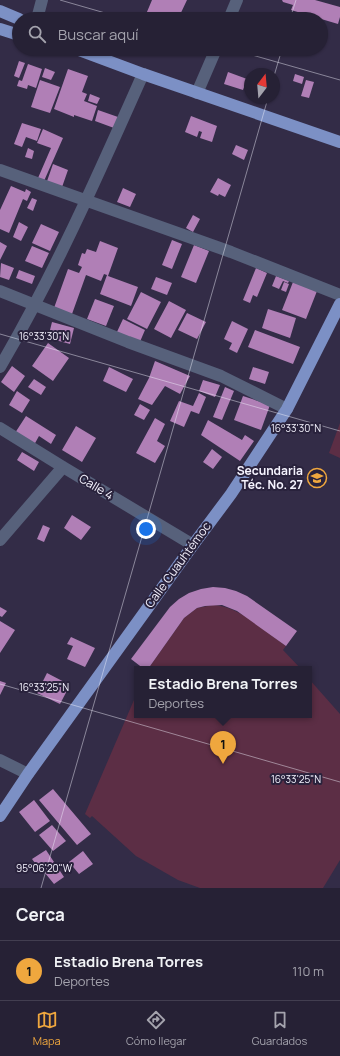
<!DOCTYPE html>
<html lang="es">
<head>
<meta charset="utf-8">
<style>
	:root { --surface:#262135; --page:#2e293d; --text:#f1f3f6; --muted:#a4a3ad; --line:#423e50; --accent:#efa73e }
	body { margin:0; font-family:Manrope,sans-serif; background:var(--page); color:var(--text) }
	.compass { position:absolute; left:244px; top:68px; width:36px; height:36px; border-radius:50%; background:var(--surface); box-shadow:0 1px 3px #0004; rotate:16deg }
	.you { position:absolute; left:146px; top:529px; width:14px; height:14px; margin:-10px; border:3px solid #fff; border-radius:50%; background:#1a73e8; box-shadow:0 0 0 6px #1a73e833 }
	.badge { display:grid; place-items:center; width:26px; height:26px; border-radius:50%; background:var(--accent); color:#111; font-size:13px; font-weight:700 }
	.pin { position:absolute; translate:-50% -33px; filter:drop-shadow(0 1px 2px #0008) }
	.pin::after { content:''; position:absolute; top:21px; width:14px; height:12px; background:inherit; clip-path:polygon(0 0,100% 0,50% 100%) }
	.popup { position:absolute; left:134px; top:666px; width:178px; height:52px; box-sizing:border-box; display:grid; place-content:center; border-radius:0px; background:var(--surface); filter:drop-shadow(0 1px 3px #0005); font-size:13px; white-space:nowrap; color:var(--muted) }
	.popup b { font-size:15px; color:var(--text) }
	.popup::after { content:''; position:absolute; left:50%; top:100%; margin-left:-8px; border:8px solid transparent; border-top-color:var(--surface) }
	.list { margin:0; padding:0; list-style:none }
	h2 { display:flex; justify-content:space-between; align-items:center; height:52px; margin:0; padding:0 16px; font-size:17px }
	h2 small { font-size:13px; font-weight:400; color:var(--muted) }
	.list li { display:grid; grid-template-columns:26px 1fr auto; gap:12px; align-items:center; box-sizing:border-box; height:60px; padding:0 16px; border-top:1px solid var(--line) }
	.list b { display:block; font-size:15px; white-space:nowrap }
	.list p { margin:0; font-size:13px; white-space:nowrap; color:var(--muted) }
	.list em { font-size:13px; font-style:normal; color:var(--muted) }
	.icon { flex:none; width:22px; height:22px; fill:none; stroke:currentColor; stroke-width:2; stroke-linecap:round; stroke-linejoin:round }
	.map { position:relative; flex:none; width:340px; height:888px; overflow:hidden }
	.search { position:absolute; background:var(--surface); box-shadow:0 1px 3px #0004; left:12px; right:12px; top:12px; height:44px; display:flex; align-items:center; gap:10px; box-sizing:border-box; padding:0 14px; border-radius:22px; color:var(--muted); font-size:15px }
	.sheet { height:112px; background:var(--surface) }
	nav { display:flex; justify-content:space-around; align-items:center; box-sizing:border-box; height:56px; border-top:1px solid var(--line); background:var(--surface); font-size:11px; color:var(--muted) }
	nav a { display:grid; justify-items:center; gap:2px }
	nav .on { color:var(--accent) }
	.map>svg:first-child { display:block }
	.green { fill:#5c2e45 }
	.building { fill:#b07fb6 }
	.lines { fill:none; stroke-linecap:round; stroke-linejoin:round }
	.minor { stroke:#57617b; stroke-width:12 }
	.major { stroke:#7c90c5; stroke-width:12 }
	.ticks { fill:none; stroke:#f5f3fe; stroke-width:1; stroke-opacity:0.45 }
	.labels { text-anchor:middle; stroke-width:4; stroke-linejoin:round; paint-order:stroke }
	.poi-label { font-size:12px; font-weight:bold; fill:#f5f3fe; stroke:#29223c; text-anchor:end }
	.street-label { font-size:12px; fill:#f5f3fe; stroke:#29223c }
	.ticks-label { font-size:10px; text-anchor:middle; fill:#f5f3fe; stroke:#29223c; stroke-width:4; stroke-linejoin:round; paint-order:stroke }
</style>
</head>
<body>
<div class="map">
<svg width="340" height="888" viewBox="0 0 340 888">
	<rect width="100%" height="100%" fill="#332c47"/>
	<path class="green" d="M340,423V458L329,453Z
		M213,605C239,606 265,631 286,646L283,650L301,669H148L184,618L197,608Z
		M309,679L340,714V860L323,888H200L178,880L136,856L92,816L90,818L85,814L137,693V715H309Z"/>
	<path class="building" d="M152,0H187L178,19H144Z
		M282,0H315L340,7V17L338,24L291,10L293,5L283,2Z
		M19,61L25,63L19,78L14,76Z
		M28,64L42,69L36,88L28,85L27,89L17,86L19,80L22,81Z
		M45,68L55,72L51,80L42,77Z
		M68,69L88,76L82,92L87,94L84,101L97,106L92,121L74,115V117L54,109Z
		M228,72L247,79L243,90L224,84Z
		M295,74L304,77L302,84L293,81Z
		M40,80L60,87L50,113L31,107Z
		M306,80L314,82L309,98L301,96Z
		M90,94L100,98L97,104L88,101Z
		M98,110L118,117L114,128L95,121Z
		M191,116L217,126L212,142L200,138L202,132L199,131L197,137L185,132Z
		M22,123L41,129L37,141L26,137L22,147L14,144Z
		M43,129L63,138L44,181L38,178L51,148L37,143Z
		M236,145L248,150L244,160L232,154Z
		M28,148L34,151L32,159L25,157Z
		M53,164L68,170L61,190L46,184Z
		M218,178L231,185L225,197L219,194L218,196L210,192Z
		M11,186L25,192L26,189L31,192L27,201L23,199L9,233L0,229V210Z
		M123,188L136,194L130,207L117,202Z
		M32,198L37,200L33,211L27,208Z
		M193,215L200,219L193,232L186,228Z
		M19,222L28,227L21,241L13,237Z
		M41,224L59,232L50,251L32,243Z
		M172,240L182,244L172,269L162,265Z
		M100,241L118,248L108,276L138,287L131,306L100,294L107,275L104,274L101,281L86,275L72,314L54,308L68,269L79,273L82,267L78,265L82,253L85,254L87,249L96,252Z
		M0,242L7,246L0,260Z
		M194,245L209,251L196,283L181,277Z
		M32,246L49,253L42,268L25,261Z
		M1,263L14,268L9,280L0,277Z
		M256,268L267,273L257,297L253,295L250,303L243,300Z
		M19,270L35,276L32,284L16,278Z
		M276,276L289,281L288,283L283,281L279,289L272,286Z
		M156,277L172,283L167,295L151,289Z
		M284,282L289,284L286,292L281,290Z
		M293,282L317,291L306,319L282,310Z
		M141,292L161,302L147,329L127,319Z
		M95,299L114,306L106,326L87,319Z
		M169,301L186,310L171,338L154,329Z
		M268,309L296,318L290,338L262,328Z
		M187,313L206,322L197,339L178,330Z
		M123,319L145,330L139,344L116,334Z
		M232,321L248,329L237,353L229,349L232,343L224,339Z
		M52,322L74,328L70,344L48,338Z
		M255,330L300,347L293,364L248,347Z
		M48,343L69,358L53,381L32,366Z
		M155,361L190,376L180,394L165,386L152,405L138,399L149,378Z
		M12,366L25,376L14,392L1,382Z
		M109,367L133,379L126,392L103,381Z
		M253,367L269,372L265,384L249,379Z
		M34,379L46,387L41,395L28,387Z
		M203,380L220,385L215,397L199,391Z
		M225,387L234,391L222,420L213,417Z
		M17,391L30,400L22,413L9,405Z
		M199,393L206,397L199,414L191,411L184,427L170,421L179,401L193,406Z
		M243,396L270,405L261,430L234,420Z
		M140,404L150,410L144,420L134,415Z
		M26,416L56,435L51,444L39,436L34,445L15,433Z
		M155,418L165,424L157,441L165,446L155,463L136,453Z
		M208,420L242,440L245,435L254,441L240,461L201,435Z
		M76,426L96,438L82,462L62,450Z
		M212,449L222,457L213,469L203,462Z
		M22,452L39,462L34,471L17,460Z
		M72,515L91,527L81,540L64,528Z
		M43,525L50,528L44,542L37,539Z
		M213,587L225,588L236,591L247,596L297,631L286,646L237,611L222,605L205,606L197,608L184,618L148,669H144L131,659L170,607L179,599L189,593L201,589Z
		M0,607L7,611L2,617L0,616Z
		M0,621L15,630L0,653Z
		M71,637L95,648L85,667L67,659L73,646L67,644Z
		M47,673L70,685L60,704L37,693Z
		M0,681L6,683L0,695Z
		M53,789L91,834L77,845L39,800Z
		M34,800L50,821L35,832L19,812Z
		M52,825L66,841L53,851L39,835Z
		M46,850L54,862L41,871L32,859Z
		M83,851L93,864L79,874L69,862Z
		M56,865L64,877L54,884L45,873Z"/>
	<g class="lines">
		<path class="minor" d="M37,19L42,0
			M229,19L237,0
			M197,93L216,49
			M0,170L231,252L340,295
			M0,291L128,342L221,376L287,409
			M0,367C55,273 99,173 143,74
			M0,428L63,467L193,545
			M0,540L63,467
			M0,760L28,774"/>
		<path class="major" d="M0,11L19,19
			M0,29L19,35
			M76,49L143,74L340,142
			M0,816L28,774L193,545L231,494L287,409L340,304"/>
	</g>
	<path class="ticks" d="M60,0L126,19M290,19L296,0M231,49L340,80M274,76L282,49M0,334L340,431M0,684L340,782M41,888L268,98"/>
	<defs>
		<g id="school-ring" transform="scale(1)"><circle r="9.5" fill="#29223c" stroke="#efa73e" stroke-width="1.5"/><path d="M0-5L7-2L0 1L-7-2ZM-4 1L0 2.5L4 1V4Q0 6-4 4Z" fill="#efa73e"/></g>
	</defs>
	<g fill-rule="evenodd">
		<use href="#school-ring" x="317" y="478"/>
	</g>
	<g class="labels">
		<g class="poi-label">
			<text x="303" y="475">Secundaria<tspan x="303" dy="14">Téc. No. 27</tspan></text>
		</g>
		<g class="street-label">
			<text transform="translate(96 487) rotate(31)" y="4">Calle 4</text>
			<text transform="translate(178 565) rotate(-54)" y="4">Calle Cuauhtémoc</text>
		</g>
	</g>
	<g class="ticks-label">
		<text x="44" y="340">16°33'30"N</text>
		<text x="296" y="432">16°33'30"N</text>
		<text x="44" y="691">16°33'25"N</text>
		<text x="296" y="783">16°33'25"N</text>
		<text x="44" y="872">95°06'20"W</text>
	</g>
</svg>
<svg class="compass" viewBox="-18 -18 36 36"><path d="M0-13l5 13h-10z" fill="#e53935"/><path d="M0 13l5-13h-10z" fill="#a4a3ad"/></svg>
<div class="you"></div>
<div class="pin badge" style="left:223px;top:764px">1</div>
<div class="popup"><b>Estadio Brena Torres</b>Deportes</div>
<div class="search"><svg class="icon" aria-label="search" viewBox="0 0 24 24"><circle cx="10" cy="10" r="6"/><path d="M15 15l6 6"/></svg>Buscar aquí</div>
</div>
<section class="sheet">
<h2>Cerca<small></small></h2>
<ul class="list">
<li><span class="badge">1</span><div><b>Estadio Brena Torres</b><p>Deportes</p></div><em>110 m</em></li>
</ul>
</section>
<nav>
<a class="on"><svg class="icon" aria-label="map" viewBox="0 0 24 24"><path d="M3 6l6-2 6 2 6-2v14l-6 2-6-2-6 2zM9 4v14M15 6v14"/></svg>Mapa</a>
<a><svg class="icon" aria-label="directions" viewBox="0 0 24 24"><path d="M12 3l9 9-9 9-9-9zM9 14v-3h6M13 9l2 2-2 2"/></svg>Cómo llegar</a>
<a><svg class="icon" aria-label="saved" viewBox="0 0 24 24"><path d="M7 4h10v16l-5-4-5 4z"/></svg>Guardados</a>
</nav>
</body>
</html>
